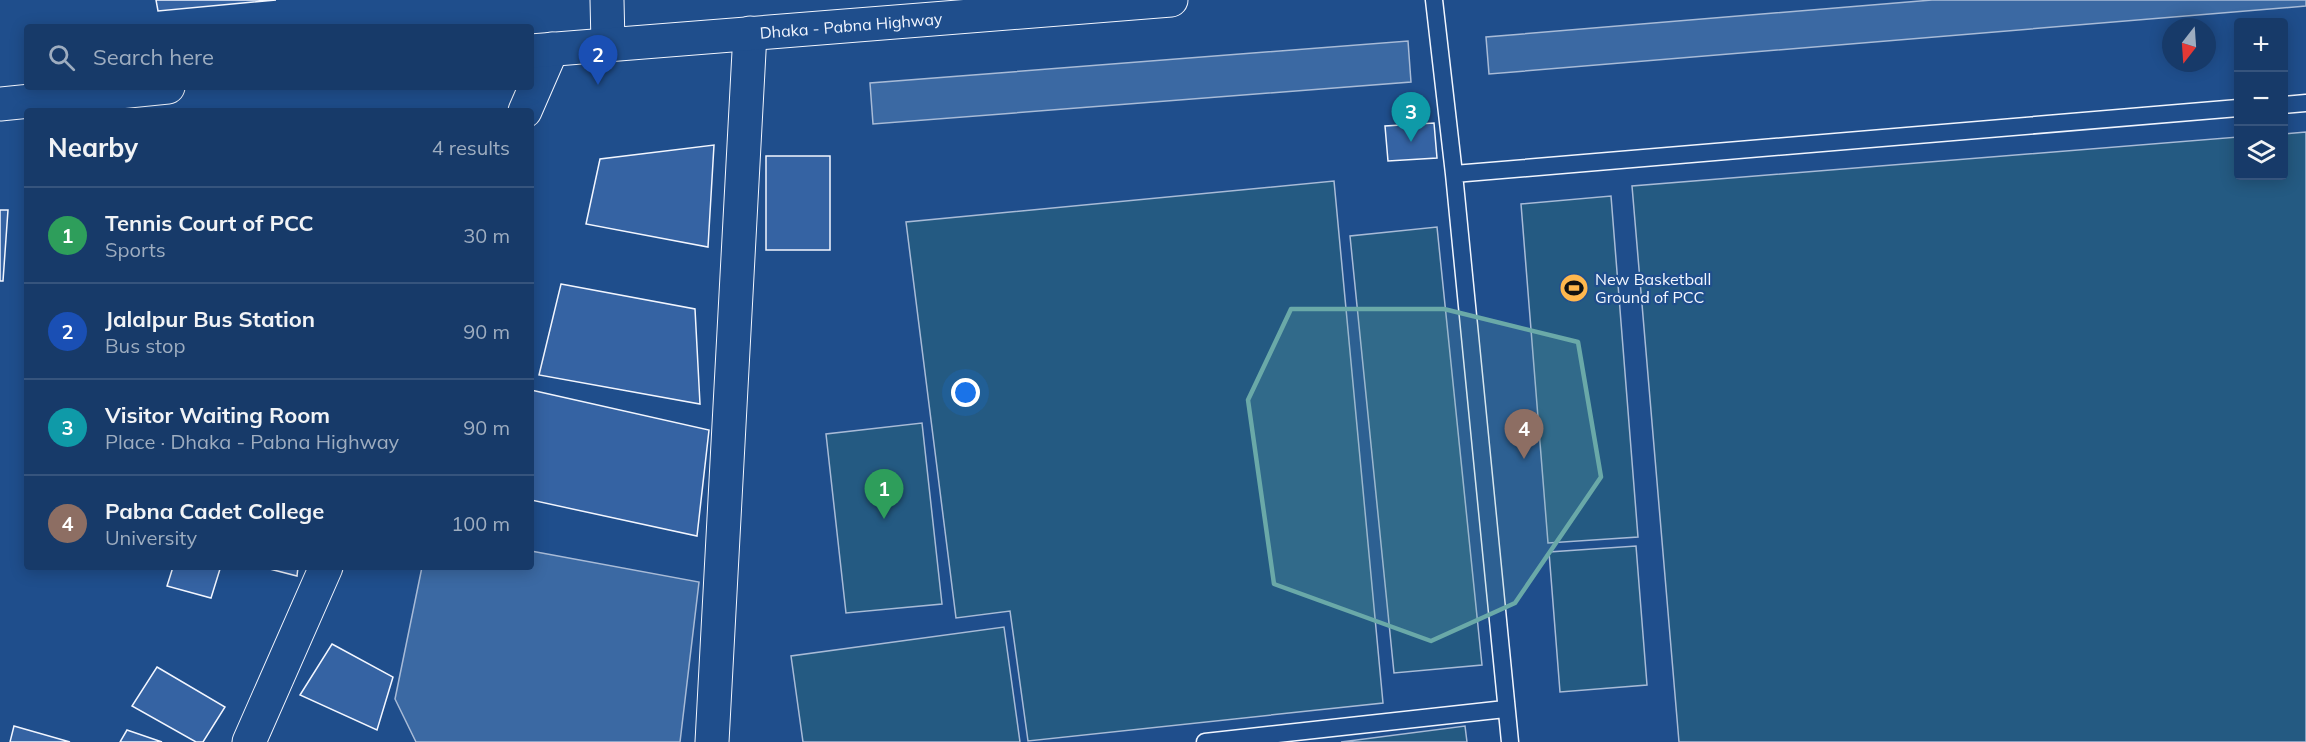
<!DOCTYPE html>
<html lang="en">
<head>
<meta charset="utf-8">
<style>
	:root { --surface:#173a69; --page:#244571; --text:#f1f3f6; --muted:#9eadc0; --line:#36547d; --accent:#ffb74d }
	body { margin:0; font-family:Mulish,sans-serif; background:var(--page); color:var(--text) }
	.controls { position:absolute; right:18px; top:18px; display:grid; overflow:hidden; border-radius:6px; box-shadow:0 3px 15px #0003 }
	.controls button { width:54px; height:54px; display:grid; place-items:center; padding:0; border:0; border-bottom:2px solid var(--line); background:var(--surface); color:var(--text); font:30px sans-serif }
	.compass { position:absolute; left:2162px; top:18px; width:54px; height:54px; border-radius:50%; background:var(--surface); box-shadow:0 3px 15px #0003; rotate:197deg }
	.you { position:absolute; left:966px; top:393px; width:21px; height:21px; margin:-15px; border:4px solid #fff; border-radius:50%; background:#1a73e8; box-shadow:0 0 0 9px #1a73e833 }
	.badge { display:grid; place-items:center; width:39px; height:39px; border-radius:50%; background:var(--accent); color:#fff; font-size:20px; font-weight:700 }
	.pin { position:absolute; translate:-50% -50px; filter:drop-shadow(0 2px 3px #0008) }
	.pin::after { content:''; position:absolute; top:32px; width:21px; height:18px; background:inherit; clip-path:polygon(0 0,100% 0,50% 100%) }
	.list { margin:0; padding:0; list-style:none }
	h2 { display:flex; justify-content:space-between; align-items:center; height:78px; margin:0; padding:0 24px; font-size:26px }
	h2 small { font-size:20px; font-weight:400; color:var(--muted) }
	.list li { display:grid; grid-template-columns:39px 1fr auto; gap:18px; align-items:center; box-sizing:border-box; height:96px; padding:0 24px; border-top:2px solid var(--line) }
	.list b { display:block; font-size:22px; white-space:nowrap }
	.list p { margin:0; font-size:20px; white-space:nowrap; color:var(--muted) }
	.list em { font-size:20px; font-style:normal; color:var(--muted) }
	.icon { flex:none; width:33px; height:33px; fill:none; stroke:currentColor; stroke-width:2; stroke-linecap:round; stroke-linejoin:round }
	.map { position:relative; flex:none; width:2306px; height:742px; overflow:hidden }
	.search { position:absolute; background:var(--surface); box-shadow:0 3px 15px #0003; left:24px; top:24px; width:510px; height:66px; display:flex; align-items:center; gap:15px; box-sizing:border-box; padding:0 21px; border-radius:6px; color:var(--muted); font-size:22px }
	.panel { position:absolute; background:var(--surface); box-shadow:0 3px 15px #0003; left:24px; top:108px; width:510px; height:462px; border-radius:6px }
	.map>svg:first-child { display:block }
	.green { fill:#245a82; stroke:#a8bbd7; stroke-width:1.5 }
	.water { fill:#3b69a3; stroke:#a8bbd7; stroke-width:1.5 }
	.building { fill:#3563a3; stroke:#f2f6ff; stroke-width:1.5 }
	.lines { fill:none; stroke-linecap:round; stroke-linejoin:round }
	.service-casing { stroke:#f2f6ff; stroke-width:19 }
	.minor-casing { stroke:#f2f6ff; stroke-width:35 }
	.tertiary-casing { stroke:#f2f6ff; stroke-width:35 }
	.trunk-casing { stroke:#f2f6ff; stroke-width:35 }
	.service { stroke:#1f4e8c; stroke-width:16 }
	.minor { stroke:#1f4e8c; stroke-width:33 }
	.tertiary { stroke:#1f4e8c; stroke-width:33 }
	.trunk { stroke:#1f4e8c; stroke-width:33 }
	.marked { fill:#6aa9a8; fill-opacity:0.2; stroke:#6aa9a8; stroke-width:4.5; stroke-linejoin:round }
	.labels { text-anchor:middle; stroke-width:4.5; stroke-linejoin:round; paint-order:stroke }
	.street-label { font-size:16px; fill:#f2f6ff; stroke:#1f4e8c }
	.poi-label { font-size:16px; fill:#f2f6ff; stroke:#1f4e8c; text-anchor:start }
</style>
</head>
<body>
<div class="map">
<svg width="2306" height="742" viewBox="0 0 2306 742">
	<rect width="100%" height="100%" fill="#1f4e8c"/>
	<path class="green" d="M2306,132V742H1679L1632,186L2238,137V176H2284V134Z
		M1334,181L1383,703L1028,741L1010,611L956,618L906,222Z
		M1611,196L1638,537L1548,543L1521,204Z
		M1437,227L1482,665L1394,673L1350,236Z
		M922,423L942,604L846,613L826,434Z
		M1636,546L1647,685L1560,692L1549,552Z
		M1004,627L1020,742H803L791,656Z
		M1465,726L1467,742H1341Z"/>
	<path class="water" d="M1932,0H2306V6L1489,74L1486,37Z
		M1408,41L1411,82L873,124L870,83Z
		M531,551L699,582L680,742H416L395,699L422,567H531Z"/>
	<path class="building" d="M156,0H276L158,11Z
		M1434,123L1437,158L1388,161L1385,126Z
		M714,145L708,247L586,224L600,159Z
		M766,156H830V250H766Z
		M0,210H8L3,281H0Z
		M561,284L695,309L700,404L539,375Z
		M531,390L709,430L697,536L531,500Z
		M173,567H213L220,569L211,598L167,586Z
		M262,567H298L297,576Z
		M332,644L393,677L377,730L300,695Z
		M157,667L225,707L203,742H196L132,706Z
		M14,726L70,742H10Z
		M127,730L162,742H120Z"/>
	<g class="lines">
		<g class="service-casing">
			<path id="service" d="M1434,0L1454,174L1510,742
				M2284,105L2306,103
				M1454,174L2238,108
				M1205,742L1505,709"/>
		</g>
		<g class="minor-casing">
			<path id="minor" d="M607,0L608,44"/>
		</g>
		<g class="tertiary-casing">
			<path id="tertiary" d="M525,111L552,49
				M249,742L326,567
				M712,742L750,33"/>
		</g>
		<g class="trunk-casing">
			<g id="trunk">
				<path id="s1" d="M531,51L1171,0"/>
				<path d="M0,104L168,87"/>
			</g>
		</g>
		<use href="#service" class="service"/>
		<use href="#minor" class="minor"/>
		<use href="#tertiary" class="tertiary"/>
		<use href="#trunk" class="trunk"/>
	</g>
	<path class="marked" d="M1291,309H1444L1578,342L1601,477L1515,603L1431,641L1274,584L1248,400Z"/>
	<defs>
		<g id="stadium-disc" transform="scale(1.5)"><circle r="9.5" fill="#ffb74d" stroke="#1f4e8c"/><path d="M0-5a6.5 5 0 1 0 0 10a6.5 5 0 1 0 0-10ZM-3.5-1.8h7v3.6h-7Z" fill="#111"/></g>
	</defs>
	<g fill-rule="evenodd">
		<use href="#stadium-disc" x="1574" y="288"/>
	</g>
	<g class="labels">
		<g class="street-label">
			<text dy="6" stroke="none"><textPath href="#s1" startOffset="321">Dhaka - Pabna Highway</textPath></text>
		</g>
		<g class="poi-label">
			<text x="1595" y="285">New Basketball<tspan x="1595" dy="18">Ground of PCC</tspan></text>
		</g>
	</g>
</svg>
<div class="controls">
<button>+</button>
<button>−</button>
<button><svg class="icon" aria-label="layers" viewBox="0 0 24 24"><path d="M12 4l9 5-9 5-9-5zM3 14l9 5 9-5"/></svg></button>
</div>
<svg class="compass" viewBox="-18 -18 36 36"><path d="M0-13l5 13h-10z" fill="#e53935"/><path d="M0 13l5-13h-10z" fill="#9eadc0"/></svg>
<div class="you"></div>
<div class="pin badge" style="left:884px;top:519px;background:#2e9e5b">1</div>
<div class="pin badge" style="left:598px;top:85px;background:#1a4fb4">2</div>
<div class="pin badge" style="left:1411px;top:142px;background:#0f9aa8">3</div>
<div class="pin badge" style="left:1524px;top:459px;background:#8d6e63">4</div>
<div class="search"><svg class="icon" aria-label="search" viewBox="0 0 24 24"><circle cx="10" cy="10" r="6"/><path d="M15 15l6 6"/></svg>Search here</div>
<section class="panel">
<h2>Nearby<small>4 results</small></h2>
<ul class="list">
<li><span class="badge" style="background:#2e9e5b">1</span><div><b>Tennis Court of PCC</b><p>Sports</p></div><em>30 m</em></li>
<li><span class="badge" style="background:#1a4fb4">2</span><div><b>Jalalpur Bus Station</b><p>Bus stop</p></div><em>90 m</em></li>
<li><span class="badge" style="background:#0f9aa8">3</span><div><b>Visitor Waiting Room</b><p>Place · Dhaka - Pabna Highway</p></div><em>90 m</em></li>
<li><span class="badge" style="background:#8d6e63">4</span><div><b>Pabna Cadet College</b><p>University</p></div><em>100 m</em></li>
</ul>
</section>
</div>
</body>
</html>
